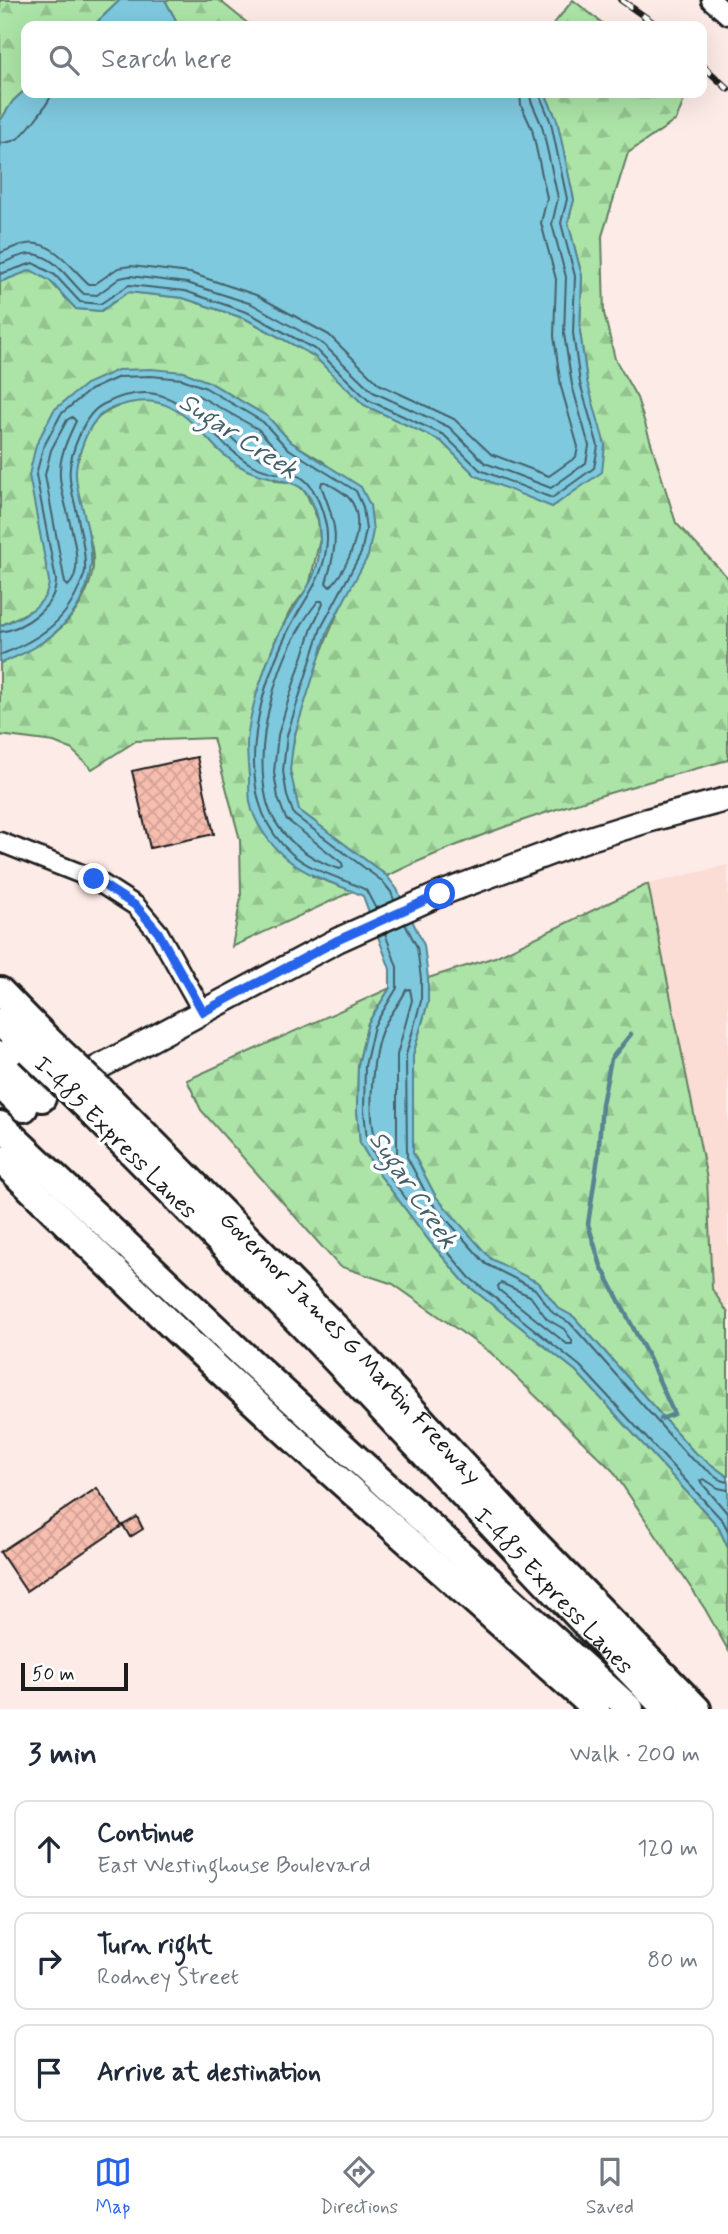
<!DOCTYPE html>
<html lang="en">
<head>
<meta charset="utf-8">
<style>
	:root { --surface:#fff; --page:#f2f2f3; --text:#1f2937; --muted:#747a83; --line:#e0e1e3; --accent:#2563eb }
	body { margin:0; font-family:Mynerve,sans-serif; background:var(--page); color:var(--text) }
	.scale { position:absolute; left:21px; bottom:18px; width:107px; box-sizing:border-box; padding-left:7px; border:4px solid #1c1c1c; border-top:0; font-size:19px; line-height:24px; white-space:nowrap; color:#1c1c1c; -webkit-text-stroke:5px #fff; paint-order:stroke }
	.stop { position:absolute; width:21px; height:21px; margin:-16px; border:5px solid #2563eb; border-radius:50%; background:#fff }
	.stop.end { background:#2563eb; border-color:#fff; box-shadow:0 2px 7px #0008 }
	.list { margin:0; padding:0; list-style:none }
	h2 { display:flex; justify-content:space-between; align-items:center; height:91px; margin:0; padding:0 28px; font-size:30px }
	h2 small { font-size:23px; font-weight:400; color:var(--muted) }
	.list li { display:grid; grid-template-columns:46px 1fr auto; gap:21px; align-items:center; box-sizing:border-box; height:98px; margin:0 14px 14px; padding:0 14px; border:2px solid var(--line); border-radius:14px }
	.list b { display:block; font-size:26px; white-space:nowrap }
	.list p { margin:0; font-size:23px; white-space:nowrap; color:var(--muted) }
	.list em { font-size:23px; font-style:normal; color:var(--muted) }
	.icon { flex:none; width:38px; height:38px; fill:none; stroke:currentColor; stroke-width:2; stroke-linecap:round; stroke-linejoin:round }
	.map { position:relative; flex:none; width:728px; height:1709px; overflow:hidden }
	.search { position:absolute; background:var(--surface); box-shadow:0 7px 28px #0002; left:21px; right:21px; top:21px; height:77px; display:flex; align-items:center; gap:18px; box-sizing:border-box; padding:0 24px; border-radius:14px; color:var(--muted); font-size:26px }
	.sheet { height:427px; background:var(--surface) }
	nav { display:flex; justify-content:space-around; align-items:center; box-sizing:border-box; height:98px; border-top:2px solid var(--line); background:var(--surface); font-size:19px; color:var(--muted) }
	nav a { display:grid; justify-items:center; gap:4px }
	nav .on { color:var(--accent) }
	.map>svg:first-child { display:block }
	.built { fill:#fbddd6 }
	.forest { fill:url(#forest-firs); stroke:#648062; stroke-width:2 }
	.water { fill:#7fc9df; stroke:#578491; stroke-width:2 }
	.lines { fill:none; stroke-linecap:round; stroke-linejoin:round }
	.shore { stroke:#44616a; stroke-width:2 }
	.stream { stroke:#578491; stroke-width:4.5 }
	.building { fill:url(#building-cross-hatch); stroke:#1c1c1c; stroke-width:2 }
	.minor-casing { stroke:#1c1c1c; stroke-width:23 }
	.major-casing { stroke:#1c1c1c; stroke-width:28 }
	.highway-casing { stroke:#1c1c1c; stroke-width:32 }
	.minor { stroke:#fff; stroke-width:18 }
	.major { stroke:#fff; stroke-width:23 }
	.highway { stroke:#fff; stroke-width:26 }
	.rail-casing { stroke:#1c1c1c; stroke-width:7 }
	.rail { stroke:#fff; stroke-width:4.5; stroke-dasharray:13; stroke-linecap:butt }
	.highway-bridge-casing { stroke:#1c1c1c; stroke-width:32; stroke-linecap:butt }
	.highway-bridge { stroke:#fff; stroke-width:26 }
	.route { stroke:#2563eb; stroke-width:9 }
	.labels { text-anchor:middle; stroke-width:7; stroke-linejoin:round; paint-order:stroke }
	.street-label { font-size:24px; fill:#1c1c1c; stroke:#fff }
	.water-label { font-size:26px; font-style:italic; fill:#44616a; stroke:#fff }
</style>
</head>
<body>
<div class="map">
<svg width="728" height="1709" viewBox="0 0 728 1709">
	<defs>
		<pattern id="forest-firs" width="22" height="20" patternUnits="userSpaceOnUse" patternTransform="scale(1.75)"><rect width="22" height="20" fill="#ace4a7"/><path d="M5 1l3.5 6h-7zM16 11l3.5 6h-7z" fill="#93c38f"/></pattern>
		<pattern id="building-cross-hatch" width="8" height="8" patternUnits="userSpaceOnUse" patternTransform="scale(1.75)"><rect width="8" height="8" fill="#f7bdaf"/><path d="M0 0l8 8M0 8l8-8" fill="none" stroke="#d3a296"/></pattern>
	</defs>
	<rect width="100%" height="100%" fill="#fdebe7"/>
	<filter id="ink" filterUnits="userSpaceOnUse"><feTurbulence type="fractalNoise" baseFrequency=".0143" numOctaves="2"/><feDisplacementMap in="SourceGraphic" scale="14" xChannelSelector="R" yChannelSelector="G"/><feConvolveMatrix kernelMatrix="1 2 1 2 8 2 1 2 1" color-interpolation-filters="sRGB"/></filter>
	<g filter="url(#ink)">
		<path class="built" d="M728,865V1313L712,1289L707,1179L648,884Z"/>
		<path class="forest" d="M0,0H120L93,26H26V89L13,101L0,121Z
			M165,0H219L251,26H179Z
			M573,0L606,26H552Z
			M545,93H687L676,120L628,153L602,236L604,313L615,359L637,398L676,523L728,578V760C612,791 496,823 387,876L299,810C295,797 290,782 290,768C292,739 301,711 310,684C326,637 342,599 368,556L324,462L291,442L268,417L209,382L86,384L49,592L36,608L0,626V282L31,270L50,281L76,309L101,311L128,292L183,298L246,319L314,356L364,405L441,441L476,476L552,506L587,381L580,332L582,276L568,222L574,200L557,121Z
			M132,401H153L172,406L188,417L215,446L277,481L296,483L306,493L318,520L320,539L309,586L290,611L275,642L258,690L312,876L353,891L232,947L241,897L240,840L213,738L136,741L92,769L71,749L54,742L0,735V663C42,648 81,621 92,574C99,539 72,505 75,470C76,463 80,456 81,449C90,418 103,411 132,401Z
			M648,884L707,1179L712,1289L728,1313V1477L693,1451L574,1317L558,1308L539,1283L491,1260L436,1197L413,1153V1055L428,1002V978L495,957Z
			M390,988L368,1023L358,1065L357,1110L360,1143L376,1170L431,1243L465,1283L576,1371L718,1526L728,1548V1650L705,1609L613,1471L491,1353L393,1284L339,1266L201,1110L187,1080Z"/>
		<path class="water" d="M120,0H165L179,26H93Z
			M26,89V93H545L557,120L574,200L568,222L582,276L580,332L587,381L605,445L602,472L552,507L476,476L441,441L364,405L314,356L246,319L183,298L128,292L101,311L76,309L50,281L31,270L0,282V121L13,101Z
			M151,369L184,372L209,382L268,417L291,442L361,487L370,505L373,531L368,556L328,630L294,737L290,770L299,810L387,876L397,889L424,945L428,978V1002L413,1055V1153L436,1197L491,1259L539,1283L558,1308L574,1317L693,1451L728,1477V1548L718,1526L576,1371L465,1283L431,1243L376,1170L360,1143L357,1110L358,1065L368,1023L390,988V969L363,896C337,883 310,878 287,859C271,846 254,823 250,802C249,794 249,784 249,776C248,765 247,754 247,744C248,715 264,669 275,642C284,622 296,606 307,588C324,561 325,517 306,492C297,480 263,478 247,470C235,464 219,452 210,441C179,407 157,390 110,409C98,414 91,425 86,436C82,446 76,460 76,471C75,488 82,502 85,518C94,552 95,578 76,609C58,636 31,652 0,663V626C21,617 48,607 49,581L29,475L36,445L54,410L86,384L118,370Z"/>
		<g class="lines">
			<path class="shore" d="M0,143C6,143 11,142 17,139C25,134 50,102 52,93
				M0,253C8,250 17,245 26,244C53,239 72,269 89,284H95L118,268L131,266L190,273L256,295L329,335L379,384L454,419L491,454L549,476L576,457L578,447L561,387L554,336L556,279L541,223L547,198L532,129L521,105L520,93
				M0,264C9,261 22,253 32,254C55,255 69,281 84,294L97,295L120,278L130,276L187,283L252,304L323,344L373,392L449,427L485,463L551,488L586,463L589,446L572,385L564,334L566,277L552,224L558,198L542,126L531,101L530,93
				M0,274L33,263L55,275L80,302L100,304L129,285L185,291L249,313L318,351L368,400L444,435L480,470L552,498L594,468L598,446L580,383L573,333L575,276L561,223L567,199L551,123L539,93
				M192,392L258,429L280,453L291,460V465C283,467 278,464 270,462C230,447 220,420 188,398V394Z
				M72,417L76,421C69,436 61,452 60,469C57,498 92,565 68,586L65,583L45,475L51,450L67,420Z
				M322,482H326C333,487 344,492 349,498C369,522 348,569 330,587L326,583C339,541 338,527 321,486Z
				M318,601H322L323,604L313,625L289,698L278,735L274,772L278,798L286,819L342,863L343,867L340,869C308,860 273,833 266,798C253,736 279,650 318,601Z
				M0,632C25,628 56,607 56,580L36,475L43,448L61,414L90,390L119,377L151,376L182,379L206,388L263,422L287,448L356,491L363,507L366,530L361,553L321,628L287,735L283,771L287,796L294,815L382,881L391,892L394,900
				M0,655C36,641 66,623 80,585C82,580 85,575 85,570C86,555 82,538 79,523C72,486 62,475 79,436C84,423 91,410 104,404C176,368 197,429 247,462C256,468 271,473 282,474C287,475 293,475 298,476C316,482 328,523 327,540C325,580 304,598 288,631C257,695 229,799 291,853C312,872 341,877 366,890L376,909
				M405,924L417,947L421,979V1001L406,1055L407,1157L430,1201L486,1264L535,1289L553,1313L570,1323L688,1456L721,1480L728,1482
				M385,933L397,967V988L374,1026L365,1066L364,1110L367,1140L381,1166L437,1239L470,1278L580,1366L723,1521L728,1531
				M410,989L412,1000L397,1055V1154L403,1169L399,1173C390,1165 379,1149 375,1137C368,1110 372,1053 383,1028C389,1015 400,1004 406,990Z
				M501,1283L530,1296L547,1319L564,1329L572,1340V1344H567L499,1290L498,1286Z
				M728,1490L718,1488L704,1479L700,1481L728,1514"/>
			<path class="stream" d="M631,1034L611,1059L602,1104L598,1157L588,1224L601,1266L649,1358L674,1414L661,1419"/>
		</g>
		<path class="building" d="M197,757L214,834L150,848L132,771Z
			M97,1488L122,1526L26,1591L0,1552Z
			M137,1517L143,1529L130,1537L123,1525Z"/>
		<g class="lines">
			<g class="minor-casing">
				<path id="minor" d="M711,0L728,15
					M0,842L94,879L136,906L158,932L203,1012"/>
			</g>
			<g class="major-casing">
				<path id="major" d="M71,1082L338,940L440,894L582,841L649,820L728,799"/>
			</g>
			<g class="highway-casing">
				<g id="highway">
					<path d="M0,991L48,1040"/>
					<path d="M0,1022L29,1051"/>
					<path d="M0,1055L42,1098"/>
					<path d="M0,1084L24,1108"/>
					<path id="s1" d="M110,1099L344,1336L538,1546L697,1709"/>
					<path id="s2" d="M90,1110L315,1338L666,1709"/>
					<path d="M0,1125L255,1366L630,1709"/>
					<path d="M0,1159L175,1329L309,1453L596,1709"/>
				</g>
			</g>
			<use href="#minor" class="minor"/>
			<use href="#major" class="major"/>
			<use href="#highway" class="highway"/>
			<g class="rail-casing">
				<path id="rail" d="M621,0L658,26
					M702,65L728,89"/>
			</g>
			<use href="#rail" class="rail"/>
			<g class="highway-bridge-casing">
				<path id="highway-bridge" d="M48,1040L110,1099
					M29,1051L90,1110"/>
			</g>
			<use href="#highway-bridge" class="highway-bridge"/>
		</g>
	</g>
	<g class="lines" filter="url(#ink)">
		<path class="route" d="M94,879L136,906L158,932L203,1012L338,940L440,894"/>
	</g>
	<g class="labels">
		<g class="street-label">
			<text transform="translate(116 1137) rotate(45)" y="8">I-485 Express Lanes</text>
			<text dy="8" stroke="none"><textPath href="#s1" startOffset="346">Governor James G Martin Freeway</textPath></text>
			<text dy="8" stroke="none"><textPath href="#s2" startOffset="668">I-485 Express Lanes</textPath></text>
		</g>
		<g class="water-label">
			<text transform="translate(239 435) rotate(33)" y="9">Sugar Creek</text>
			<text transform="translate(414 1189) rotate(56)" y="9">Sugar Creek</text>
		</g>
	</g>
</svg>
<div class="scale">50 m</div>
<div class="stop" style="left:440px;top:894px"></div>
<div class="stop end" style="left:94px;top:879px"></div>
<div class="search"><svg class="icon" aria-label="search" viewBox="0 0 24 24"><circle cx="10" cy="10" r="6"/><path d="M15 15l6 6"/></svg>Search here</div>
</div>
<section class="sheet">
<h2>3 min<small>Walk · 200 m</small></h2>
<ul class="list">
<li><svg class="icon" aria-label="ahead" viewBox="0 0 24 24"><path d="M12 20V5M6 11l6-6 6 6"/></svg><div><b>Continue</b><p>East Westinghouse Boulevard</p></div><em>120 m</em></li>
<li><svg class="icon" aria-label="right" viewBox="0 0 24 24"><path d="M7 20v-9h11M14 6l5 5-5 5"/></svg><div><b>Turn right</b><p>Rodney Street</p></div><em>80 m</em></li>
<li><svg class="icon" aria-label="arrive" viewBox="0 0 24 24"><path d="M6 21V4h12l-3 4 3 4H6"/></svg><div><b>Arrive at destination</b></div></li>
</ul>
</section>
<nav>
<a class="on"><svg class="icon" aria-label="map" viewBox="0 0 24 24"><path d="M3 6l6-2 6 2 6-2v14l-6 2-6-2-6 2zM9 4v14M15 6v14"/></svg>Map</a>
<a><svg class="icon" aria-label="directions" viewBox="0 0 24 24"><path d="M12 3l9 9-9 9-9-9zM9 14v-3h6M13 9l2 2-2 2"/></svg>Directions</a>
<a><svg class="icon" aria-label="saved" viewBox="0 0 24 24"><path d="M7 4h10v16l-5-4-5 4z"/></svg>Saved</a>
</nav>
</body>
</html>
